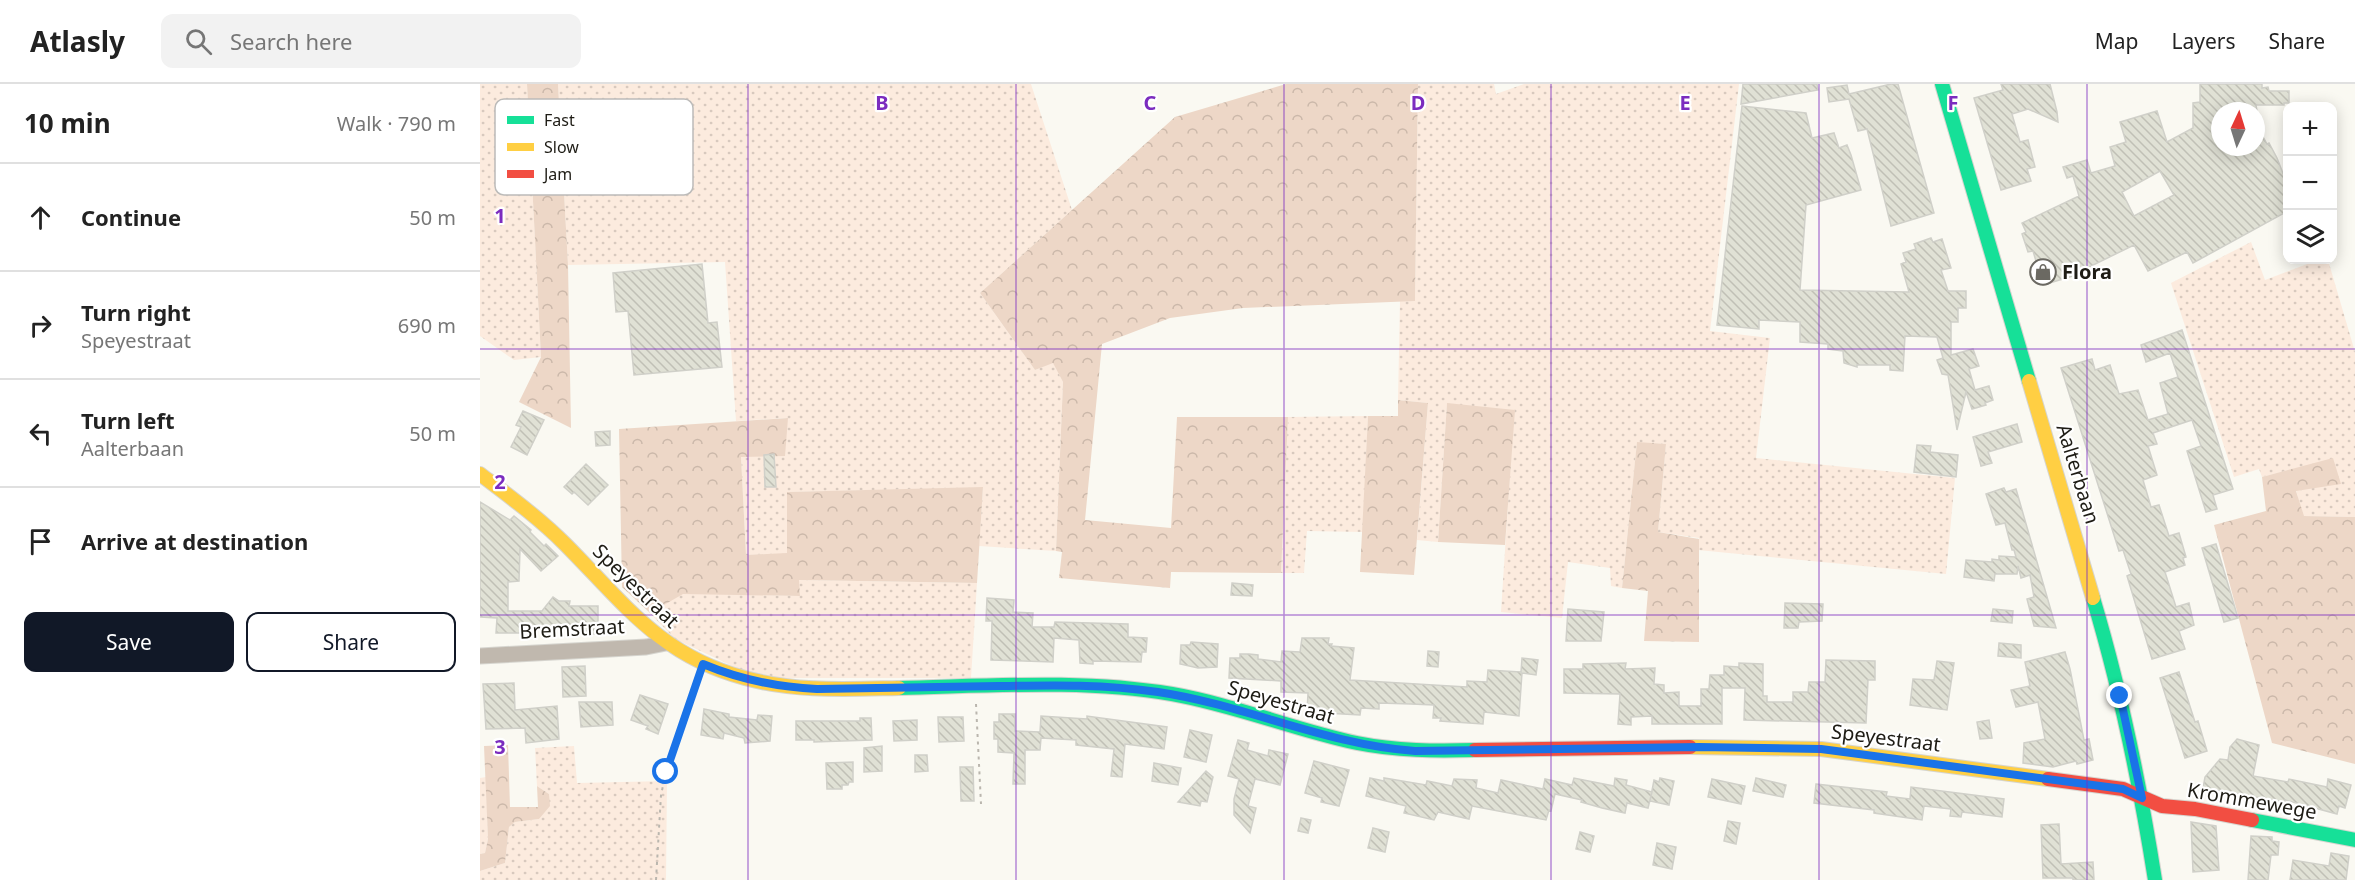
<!DOCTYPE html>
<html lang="en">
<head>
<meta charset="utf-8">
<style>
	:root { --surface:#fff; --page:#f2f2f2; --text:#222; --muted:#767676; --line:#e0e0e0; --accent:#111827 }
	body { margin:0; font-family:"Noto Sans",sans-serif; background:var(--page); color:var(--text) }
	.controls { position:absolute; right:18px; top:18px; display:grid; overflow:hidden; border-radius:12px; box-shadow:0 3px 15px #0003 }
	.controls button { width:54px; height:54px; display:grid; place-items:center; padding:0; border:0; border-bottom:2px solid var(--line); background:var(--surface); color:var(--text); font:30px sans-serif }
	.compass { position:absolute; left:1731px; top:18px; width:54px; height:54px; border-radius:50%; background:var(--surface); box-shadow:0 3px 15px #0003; rotate:4deg }
	.stop { position:absolute; width:18px; height:18px; margin:-14px; border:4px solid #1a73e8; border-radius:50%; background:#fff }
	.stop.end { background:#1a73e8; border-color:#fff; box-shadow:0 2px 6px #0008 }
	.list { margin:0; padding:0; list-style:none }
	h2 { display:flex; justify-content:space-between; align-items:center; height:78px; margin:0; padding:0 24px; font-size:26px }
	h2 small { font-size:20px; font-weight:400; color:var(--muted) }
	.list li { display:grid; grid-template-columns:39px 1fr auto; gap:18px; align-items:center; box-sizing:border-box; height:108px; padding:0 24px; border-top:2px solid var(--line) }
	.list b { display:block; font-size:22px; white-space:nowrap }
	.list p { margin:0; font-size:20px; white-space:nowrap; color:var(--muted) }
	.list em { font-size:20px; font-style:normal; color:var(--muted) }
	.actions { display:flex; gap:12px; padding:18px 24px }
	.actions a { flex:1; padding:14px 0; border:2px solid var(--accent); border-radius:12px; text-align:center; font-size:21px; color:var(--accent) }
	.actions .main { background:var(--accent); color:#fff }
	.icon { flex:none; width:33px; height:33px; fill:none; stroke:currentColor; stroke-width:2; stroke-linecap:round; stroke-linejoin:round }
	.map { position:relative; flex:none; width:1875px; height:796px; overflow:hidden }
	header { display:flex; align-items:center; gap:36px; box-sizing:border-box; height:84px; padding:0 30px; background:var(--surface); border-bottom:2px solid var(--line) }
	header strong { font-size:28px }
	nav { display:flex; gap:33px; margin-inline-start:auto; font-size:21px }
	.search { width:420px; height:54px; background:var(--page); display:flex; align-items:center; gap:15px; box-sizing:border-box; padding:0 21px; border-radius:12px; color:var(--muted); font-size:22px }
	main { display:flex }
	aside { flex:1; background:var(--surface) }
	.map>svg:first-child { display:block }
	.grass { fill:url(#grass-dots) }
	.forest { fill:url(#forest-crowns) }
	.building { fill:url(#building-back-hatch); stroke:#d0d0c9; stroke-width:1.5; fill-rule:evenodd }
	.lines { fill:none; stroke-linecap:round; stroke-linejoin:round }
	.street-casing { stroke:#d6d5cf; stroke-width:17 }
	.fast-casing { stroke:#d6d5cf; stroke-width:16 }
	.slow-casing { stroke:#d6d5cf; stroke-width:16 }
	.jam-casing { stroke:#d6d5cf; stroke-width:16 }
	.path { stroke:#bab6ae; stroke-width:2; stroke-dasharray:3 4.5; stroke-linecap:butt }
	.street { stroke:#c0b8ae; stroke-width:15 }
	.fast { stroke:#16e098; stroke-width:14 }
	.slow { stroke:#ffcf43; stroke-width:14 }
	.jam { stroke:#f24e42; stroke-width:14 }
	.route { stroke:#1a73e8; stroke-width:8 }
	.grid { fill:none; stroke:#7b2cbf; stroke-width:1.5; stroke-opacity:0.55 }
	.labels { text-anchor:middle; stroke-width:4.5; stroke-linejoin:round; paint-order:stroke }
	.poi-label { font-size:20px; font-weight:bold; fill:#1e1c15; stroke:#fff; text-anchor:start }
	.street-label { font-size:20px; fill:#1e1c15; stroke:#fff }
	.key { fill:#fff; stroke:#bcbbb9; stroke-width:1.5 }
	.key-label { font-size:16px; fill:#1e1c15 }
	.grid-label { font-size:20px; text-anchor:middle; font-weight:bold; fill:#7b2cbf; stroke:#fff; stroke-width:4.5; stroke-linejoin:round; paint-order:stroke }
</style>
</head>
<body>
<header>
<strong>Atlasly</strong>
<div class="search"><svg class="icon" aria-label="search" viewBox="0 0 24 24"><circle cx="10" cy="10" r="6"/><path d="M15 15l6 6"/></svg>Search here</div>
<nav><a>Map</a><a>Layers</a><a>Share</a></nav>
</header>
<main>
<aside>
<h2>10 min<small>Walk · 790 m</small></h2>
<ul class="list">
<li><svg class="icon" aria-label="ahead" viewBox="0 0 24 24"><path d="M12 20V5M6 11l6-6 6 6"/></svg><div><b>Continue</b></div><em>50 m</em></li>
<li><svg class="icon" aria-label="right" viewBox="0 0 24 24"><path d="M7 20v-9h11M14 6l5 5-5 5"/></svg><div><b>Turn right</b><p>Speyestraat</p></div><em>690 m</em></li>
<li><svg class="icon" aria-label="left" viewBox="0 0 24 24"><path d="M17 20v-9H6M10 6l-5 5 5 5"/></svg><div><b>Turn left</b><p>Aalterbaan</p></div><em>50 m</em></li>
<li><svg class="icon" aria-label="arrive" viewBox="0 0 24 24"><path d="M6 21V4h12l-3 4 3 4H6"/></svg><div><b>Arrive at destination</b></div></li>
</ul>
<div class="actions"><a class="main">Save</a><a>Share</a></div>
</aside>
<div class="map">
<svg width="1875" height="796" viewBox="0 0 1875 796">
	<defs>
		<pattern id="grass-dots" width="8" height="8" patternUnits="userSpaceOnUse" patternTransform="scale(1.5)"><rect width="8" height="8" fill="#fcebde"/><path d="M2 2h.1M6 6h.1" fill="none" stroke="#d8c9be" stroke-width="1.8" stroke-linecap="round"/></pattern>
		<pattern id="forest-crowns" width="20" height="18" patternUnits="userSpaceOnUse" patternTransform="scale(1.5)"><rect width="20" height="18" fill="#edd7c7"/><path d="M2 6a3 3 0 1 1 6 0M12 15a3 3 0 1 1 6 0" fill="none" stroke="#cbb8aa"/></pattern>
		<pattern id="building-back-hatch" width="6" height="6" patternUnits="userSpaceOnUse" patternTransform="scale(1.5)"><rect width="6" height="6" fill="#e0e1d5"/><path d="M-1 5l2 2M0 0l6 6M5-1l2 2" fill="none" stroke="#c0c0b6"/></pattern>
	</defs>
	<rect width="100%" height="100%" fill="#faf9f2"/>
	<path class="grass" d="M0,0H47L61,273L34,276L0,252Z
		M78,0H551L592,126L500,209L555,286L573,278L583,298L576,467L499,462L503,404L307,408V470L266,471L261,373L307,334L256,337L245,178L88,181Z
		M938,0H1014L1016,10L1044,0H1259L1230,247L1290,254L1276,374L1475,394L1466,490L1218,466L1219,454L1178,448L1186,360L1157,359L1142,504L1131,502L1130,484L1088,478L1082,534L1021,528L1034,327L967,320L958,458L937,456L948,319L918,316L920,217L935,216Z
		M1771,158L1785,196L1838,176H1848L1875,268V433L1823,432L1816,406L1853,375L1782,393L1779,385L1754,393L1691,199Z
		M888,332L883,448L827,447L824,489H801L808,333Z
		M318,496L497,499L491,594H301L261,586L195,555L170,529L203,509L320,512Z
		M94,662L97,699L187,697L186,796H0V787L25,779L29,743L35,738L59,735L69,710L57,702L55,664Z
		M6,693L8,755L5,769L0,770V694Z"/>
	<path class="forest" d="M47,0H78L88,181L91,344L39,318L61,273Z
		M806,0H938L935,217L763,224L690,234L622,260L605,436L691,444L697,333H808L801,489L691,488L690,504L579,494L582,468L576,467L583,298L573,279L555,286L500,209L695,33Z
		M918,316L948,319L934,491L880,488L888,332H918Z
		M967,319L1035,326L1025,461L958,458Z
		M308,334L305,372L261,373L266,471L307,469V408L503,403L497,499L319,496L320,512L203,510L170,529L142,503L139,345Z
		M1157,358L1186,360L1178,448L1219,455V558L1164,557L1168,507L1142,504Z
		M1853,374L1861,400L1816,407L1824,432L1875,433V680L1792,659L1734,441L1786,427L1782,393Z
		M28,661L30,723H58L57,702L69,710L70,722L59,735L35,738L29,743L25,779L0,787V770L5,769L8,755L4,662Z"/>
	<path class="building" d="M1263,0H1337L1338,6L1261,20Z
		M1411,0H1418L1454,129L1411,142L1387,45L1378,47L1369,15L1349,18L1347,4L1367,1L1369,10Z
		M1521,0H1570L1577,28L1578,38L1548,25L1532,30L1540,58L1548,56L1555,83L1547,85L1551,97L1521,106L1494,14L1523,6Z
		M1720,0H1782V4L1788,3L1789,7H1809V19H1804V21H1776L1777,27H1740V63H1776V40L1787,60L1789,59L1797,74L1808,102V127L1713,179L1707,168L1668,187L1654,161L1607,184L1609,187L1563,201L1553,167L1548,168L1542,150L1546,148L1542,139L1599,112L1593,92L1587,94L1583,83L1607,76L1611,89L1635,82L1630,63L1646,58L1640,38L1677,27L1687,58L1713,44V19L1720,18ZM1680,87L1694,111L1654,132L1642,108Z
		M1262,22L1326,29L1332,54L1354,49L1359,64L1367,61L1371,71L1381,106L1326,121L1320,206L1429,208L1421,180L1426,178L1423,169L1436,165L1434,160L1451,154L1453,158L1462,155L1471,184L1461,186L1468,207H1486V224H1478V238H1471V271L1493,265L1499,282L1489,285L1495,306L1509,302L1513,316L1505,319L1506,321L1492,325L1486,308L1477,346L1468,291L1462,290L1457,276L1463,274L1457,253L1425,252L1423,287L1410,286V281H1377V283L1364,279L1363,267L1348,265V260L1320,258V238L1279,236V245L1237,241Z
		M222,180L228,239L237,238L242,283L154,291L148,227L136,228L133,189Z
		M1702,246L1753,405L1733,411L1737,425L1726,428L1707,367L1721,362L1712,336L1673,349L1677,360L1668,362L1677,391L1663,396L1671,423L1679,421L1689,452L1699,449L1706,473L1703,474L1705,481L1685,488L1696,523L1709,519L1714,541L1699,547L1705,565L1672,575L1647,492L1651,490L1643,466L1639,467L1581,284L1612,275L1615,286L1630,281L1639,310L1658,306L1668,336L1688,330L1680,299L1698,293L1690,269L1666,278L1661,261Z
		M43,327L64,336L47,371L31,363L41,343L36,341Z
		M1537,340L1542,358L1508,368L1512,379L1501,382L1493,353Z
		M130,347V361L116,362L115,348Z
		M1437,361L1451,362L1450,368L1478,371L1476,393L1434,388Z
		M294,370L296,403H285L284,371Z
		M106,380L128,401L108,421L94,408L92,410L84,403Z
		M1524,404L1526,408L1536,405L1576,544L1554,542L1547,515L1554,513L1550,491L1541,494L1538,482L1537,490H1515L1514,497L1484,493L1486,476L1512,478V475L1519,476V472L1536,473L1534,466H1532L1525,439L1516,441L1506,410Z
		M0,418L30,436L34,432L51,446L50,448L64,462L66,460L78,472L61,487L40,465L39,497L28,498V527H62L73,513L79,517H90L89,522H118V550H100L99,543L52,544V549H16L17,534L0,533Z
		M1736,460L1758,534L1744,538L1722,464Z
		M752,499L773,501L772,512L751,511Z
		M507,514L534,516L533,528L553,529L552,543H574L575,538L648,540V553L667,554L666,568H662L661,578L613,577V580L600,579L599,556L574,554L573,578L511,576L512,537H506Z
		M1305,519L1343,520L1342,537L1319,538L1318,544H1304Z
		M1088,525L1124,528L1121,557H1086Z
		M1513,525L1533,527L1532,539L1511,537Z
		M822,554H849L848,560H852L851,562L874,564L870,596L987,603V597L1007,598L1008,586L1041,588L1042,574L1058,576L1056,591L1042,589L1039,632L1004,628L1003,640L960,637L961,634H953L954,621L931,620L899,619V625L881,624L880,631L827,628L828,609L801,608V597L749,594L750,574H760V570H769L778,571V575L801,578L802,567L820,568Z
		M711,558L738,560L737,583L718,584L700,580L701,561H710Z
		M1519,559L1541,561V574L1518,572Z
		M948,567L959,568L958,583L947,582Z
		M1585,568L1590,585L1604,656L1609,655L1613,676L1597,680L1596,677L1573,683L1543,679L1544,659L1565,655L1558,618L1536,623L1531,606L1550,602L1545,578Z
		M1346,576L1395,577V596H1388L1386,639L1264,636L1265,604H1242V640H1172V632L1151,633V641L1138,640L1140,610L1084,609V585H1103V580L1146,579L1145,585L1175,584L1174,600L1184,601V609L1199,608V622H1221V605H1229L1230,591H1244V582L1259,583V579L1283,580V612H1287V618H1313V608H1328L1329,598H1345Z
		M1457,577L1474,579L1467,626L1430,621L1433,595L1454,596Z
		M105,582L106,612L83,613L82,583Z
		M1699,588L1715,638L1718,637L1727,667L1705,674L1680,594Z
		M34,599L35,626L77,622L79,655L46,659L45,644L6,645L3,600Z
		M160,611L188,620L178,650L166,645L168,642L151,636Z
		M99,618H132L133,641L101,643Z
		M224,625L249,630V633L277,636L278,631L292,632L290,657L265,659L264,654L244,649L243,655L221,651Z
		M519,630H535V647L560,648L561,632L607,635V632L687,643L684,665L645,660L642,693L631,692L634,665L596,661V656L561,654L560,666H545V700H533L534,669L518,668V655H514V638H519Z
		M458,633H483L484,657L459,658Z
		M380,634H391L392,656L334,658V656H316V637H380Z
		M437,636V656L414,657L413,637Z
		M1509,636L1512,654L1500,655L1497,638Z
		M710,646L732,651L726,678L704,673Z
		M1757,655L1779,661L1773,692L1808,698L1809,695L1847,703L1848,695L1871,701L1865,724L1859,722L1857,730L1805,716V718L1723,704L1725,693L1740,675L1748,676L1750,663Z
		M758,656L769,659L767,666L788,672L789,666L808,670L800,701L775,695L768,722L776,724L770,749L754,731V715L759,695L748,692Z
		M402,662V687L384,688V664Z
		M435,671H447L448,687L435,688Z
		M834,677L869,686L859,722L841,718L842,714L825,709Z
		M373,678V698H369L368,701H362V705H347L346,679Z
		M674,679L701,684L698,701L672,697Z
		M480,683H493L494,717H481Z
		M726,687L733,693L727,718L721,717L720,722L698,718Z
		M890,694L904,697V694L946,701L947,697L972,702L974,695L997,696L996,704L1018,709L1021,696L1063,705L1065,695L1092,701L1094,694L1134,702L1135,694L1147,696L1146,701L1172,708L1168,724L1147,719L1145,729L1122,724L1101,718L1102,716L1075,710L1071,727L1069,726L1066,736L992,722L989,735L958,728L954,736L924,729L926,722L886,712Z
		M1180,694L1194,697L1189,721L1170,717L1174,696L1179,698Z
		M1276,694L1306,701L1303,713L1273,707Z
		M1232,695L1265,702L1261,720L1228,713Z
		M1336,700L1407,708L1406,712L1430,715L1431,703L1524,715L1522,733L1482,728L1481,733L1470,732L1471,725L1444,722L1442,736L1394,729V726L1334,719Z
		M821,734L831,736L828,749L818,747Z
		M1248,737L1260,739L1256,760L1244,757Z
		M1711,738L1736,742L1739,786L1713,788Z
		M1579,740L1581,780L1613,778L1614,796H1593V794H1563L1561,741Z
		M893,744L909,748L905,768L888,764Z
		M1100,748L1114,752L1110,768L1096,765Z
		M1771,752L1792,753V757L1799,758L1798,771H1791L1788,796H1768Z
		M1177,759L1196,763L1192,785L1173,781Z
		M1851,769L1869,772L1866,796H1810L1813,776L1849,782Z"/>
	<g class="lines">
		<g class="street-casing">
			<path id="street" d="M0,572L166,563L186,559"/>
		</g>
		<g class="fast-casing">
			<path id="fast" d="M1462,0L1549,297
				M1613,514C1641,607 1660,701 1675,796
				M419,604C510,602 602,595 692,610C755,621 815,646 877,659C917,667 955,667 995,666
				M1772,736L1875,756"/>
		</g>
		<g class="slow-casing">
			<path id="slow" d="M1549,297L1613,514
				M0,390C29,412 59,434 85,460C143,518 180,572 265,594C315,608 367,605 419,604
				M1210,663L1341,665L1568,695"/>
		</g>
		<g class="jam-casing">
			<path id="jam" d="M995,666L1210,663
				M1568,695L1643,705L1682,722L1715,725L1772,736"/>
		</g>
		<path class="path" d="M496,620L501,720
			M176,796L181,711L186,688L217,597"/>
		<use href="#street" class="street"/>
		<use href="#fast" class="fast"/>
		<use href="#slow" class="slow"/>
		<use href="#jam" class="jam"/>
	</g>
	<g class="lines">
		<path class="route" d="M186,688L223,580C261,596 296,603 337,605C398,604 459,603 519,602C573,601 625,600 678,608C765,621 847,661 935,667L1219,663L1341,665L1643,705L1662,714L1640,612"/>
	</g>
	<path class="grid" d="M268,0V796M536,0V796M804,0V796M1071,0V796M1339,0V796M1607,0V796M0,265H1875M0,531H1875"/>
	<defs>
		<g id="shop-ring" transform="scale(1.35)"><circle r="9.5" fill="#fff" stroke="#6b6962" stroke-width="1.5"/><path d="M-5-2.5h2.3a2.7 3.5 0 0 1 5.4 0H5L5.5 6h-11ZM-1.5-2.5h3a1.5 2.3 0 0 0-3 0Z" fill="#6b6962"/></g>
	</defs>
	<g fill-rule="evenodd">
		<use href="#shop-ring" x="1563" y="188"/>
	</g>
	<g class="labels">
		<g class="poi-label">
			<text x="1582" y="195">Flora</text>
		</g>
		<g class="street-label">
			<text transform="translate(1598 390) rotate(73)" y="7">Aalterbaan</text>
			<text transform="translate(156 502) rotate(44)" y="7">Speyestraat</text>
			<text transform="translate(92 545) rotate(-3)" y="7">Bremstraat</text>
			<text transform="translate(801 618) rotate(16)" y="7">Speyestraat</text>
			<text transform="translate(1406 654) rotate(7)" y="7">Speyestraat</text>
			<text transform="translate(1772 717) rotate(10)" y="7">Krommewege</text>
		</g>
	</g>
	<rect x="15" y="15" width="198" height="96" rx="9" class="key"/>
	<rect x="27" y="32" width="27" height="8" fill="#16e098"/>
	<rect x="27" y="59" width="27" height="8" fill="#ffcf43"/>
	<rect x="27" y="86" width="27" height="8" fill="#f24e42"/>
	<g class="key-label">
		<text x="64" y="42">Fast</text>
		<text x="64" y="69">Slow</text>
		<text x="64" y="96">Jam</text>
	</g>
	<g class="grid-label">
		<text x="402" y="26">B</text>
		<text x="670" y="26">C</text>
		<text x="938" y="26">D</text>
		<text x="1205" y="26">E</text>
		<text x="1473" y="26">F</text>
		<text x="20" y="139">1</text>
		<text x="20" y="405">2</text>
		<text x="20" y="670">3</text>
	</g>
</svg>
<div class="controls">
<button>+</button>
<button>−</button>
<button><svg class="icon" aria-label="layers" viewBox="0 0 24 24"><path d="M12 4l9 5-9 5-9-5zM3 14l9 5 9-5"/></svg></button>
</div>
<svg class="compass" viewBox="-18 -18 36 36"><path d="M0-13l5 13h-10z" fill="#e53935"/><path d="M0 13l5-13h-10z" fill="#767676"/></svg>
<div class="stop" style="left:186px;top:688px"></div>
<div class="stop end" style="left:1640px;top:612px"></div>
</div>
</main>
</body>
</html>
